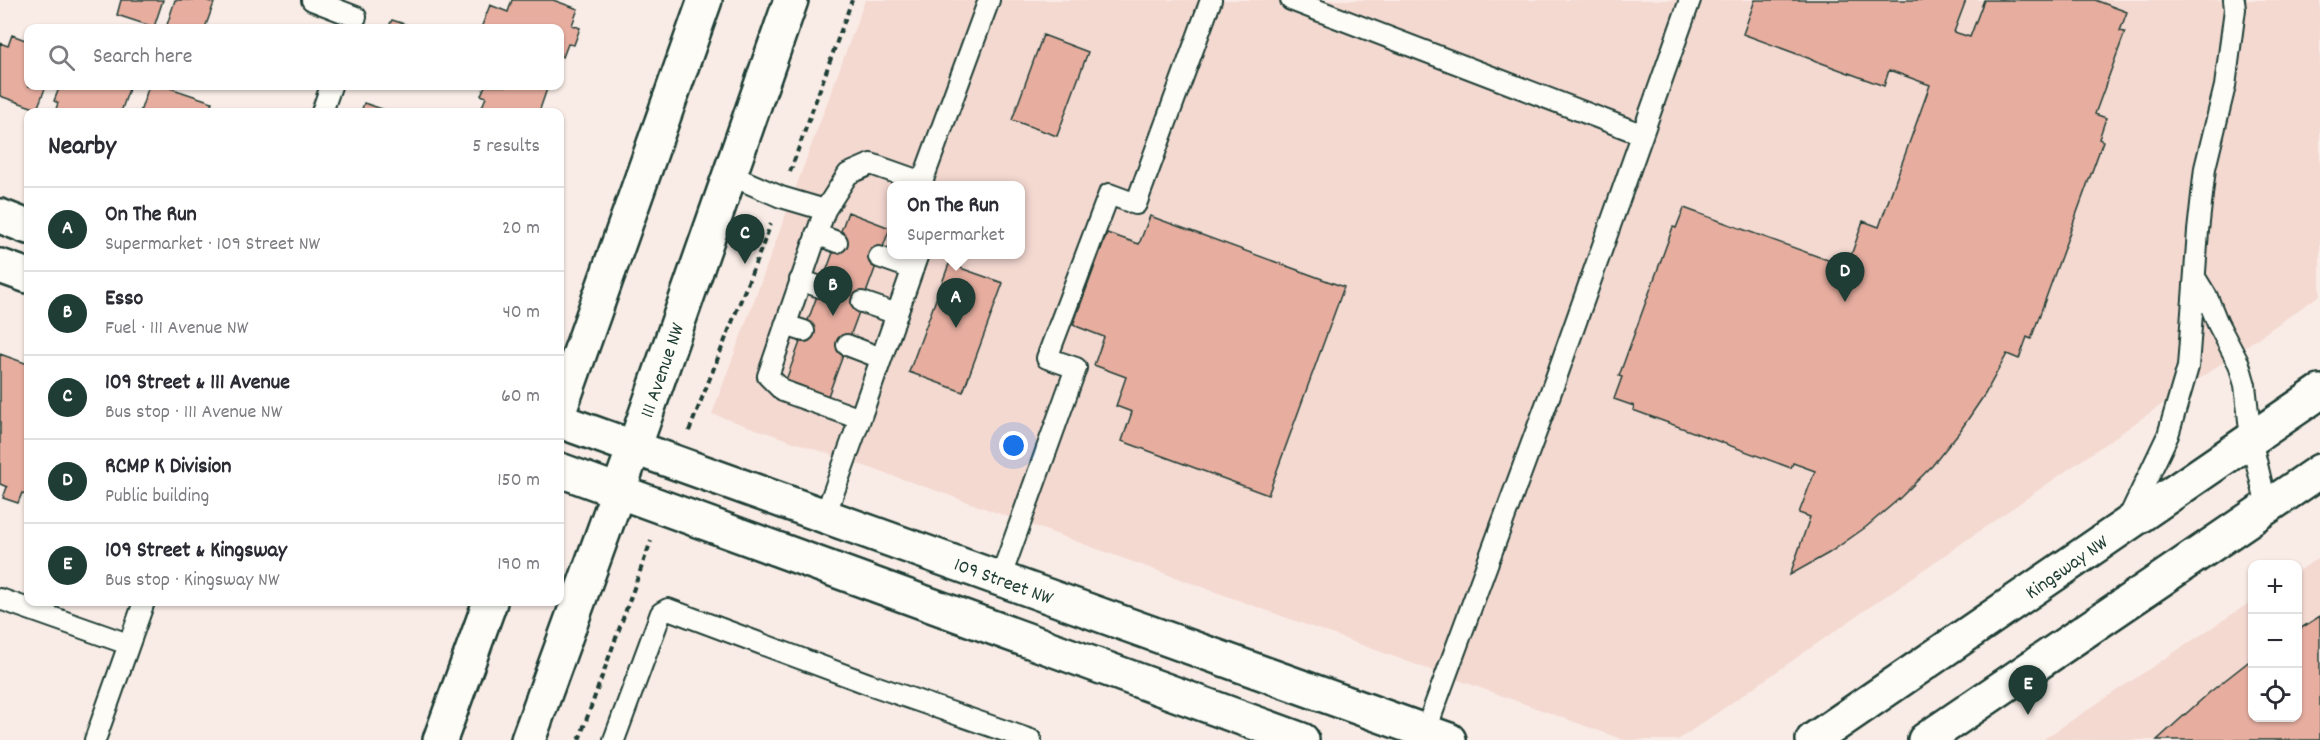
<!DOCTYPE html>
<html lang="en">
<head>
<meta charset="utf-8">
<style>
	:root { --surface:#fff; --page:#f7f7f7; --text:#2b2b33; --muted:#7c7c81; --line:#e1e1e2; --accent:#1f3d34 }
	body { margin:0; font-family:Dekko,sans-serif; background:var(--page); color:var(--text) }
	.controls { position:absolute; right:18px; bottom:18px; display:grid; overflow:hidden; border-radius:12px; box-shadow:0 2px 4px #0004 }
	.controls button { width:54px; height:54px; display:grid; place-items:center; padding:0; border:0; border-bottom:2px solid var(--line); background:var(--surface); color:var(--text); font:30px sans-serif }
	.you { position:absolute; left:1014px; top:446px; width:21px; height:21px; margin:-15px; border:4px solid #fff; border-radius:50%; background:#1a73e8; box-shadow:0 0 0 9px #1a73e833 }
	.badge { display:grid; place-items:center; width:39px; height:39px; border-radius:50%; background:var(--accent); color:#fff; font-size:20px; font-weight:700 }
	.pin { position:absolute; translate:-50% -50px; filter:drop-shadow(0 2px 3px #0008) }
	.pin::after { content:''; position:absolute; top:32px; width:21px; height:18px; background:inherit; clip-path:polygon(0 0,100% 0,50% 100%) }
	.popup { position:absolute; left:887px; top:181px; width:138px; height:78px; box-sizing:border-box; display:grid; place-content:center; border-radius:12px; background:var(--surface); filter:drop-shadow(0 2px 4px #0005); font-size:20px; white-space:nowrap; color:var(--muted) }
	.popup b { font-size:22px; color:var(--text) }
	.popup::after { content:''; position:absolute; left:50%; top:100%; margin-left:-12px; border:12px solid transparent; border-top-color:var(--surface) }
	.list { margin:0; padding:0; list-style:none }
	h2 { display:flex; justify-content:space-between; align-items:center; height:78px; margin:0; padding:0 24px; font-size:26px }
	h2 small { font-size:20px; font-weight:400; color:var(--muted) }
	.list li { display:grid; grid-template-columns:39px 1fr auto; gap:18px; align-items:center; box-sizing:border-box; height:84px; padding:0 24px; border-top:2px solid var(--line) }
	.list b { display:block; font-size:22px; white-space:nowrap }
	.list p { margin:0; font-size:20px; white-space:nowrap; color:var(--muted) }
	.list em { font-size:20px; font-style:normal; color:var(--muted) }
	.icon { flex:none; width:33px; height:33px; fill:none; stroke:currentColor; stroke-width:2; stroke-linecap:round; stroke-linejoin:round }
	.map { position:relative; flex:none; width:2320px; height:740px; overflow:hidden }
	.search { position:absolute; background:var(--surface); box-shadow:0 2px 4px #0004; left:24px; top:24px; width:540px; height:66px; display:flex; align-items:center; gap:15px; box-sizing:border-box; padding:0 21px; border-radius:12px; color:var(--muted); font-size:22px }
	.panel { position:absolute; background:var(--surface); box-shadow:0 2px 4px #0004; left:24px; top:108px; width:540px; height:498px; border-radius:12px }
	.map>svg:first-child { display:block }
	.built { fill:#f4d9d1; fill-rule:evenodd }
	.building { fill:#e7aea0; stroke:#1f3d34; stroke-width:1.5 }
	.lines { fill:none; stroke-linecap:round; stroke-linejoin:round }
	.lane-casing { stroke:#1f3d34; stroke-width:24 }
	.secondary-casing { stroke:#1f3d34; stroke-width:38 }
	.path { stroke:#1f3d34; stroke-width:4; stroke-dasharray:6 4.5; stroke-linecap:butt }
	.lane { stroke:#fdfcf7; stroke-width:20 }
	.secondary { stroke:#fdfcf7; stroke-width:33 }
	.labels { text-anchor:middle; stroke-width:4.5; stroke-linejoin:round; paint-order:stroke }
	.street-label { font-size:20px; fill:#1f3d34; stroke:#fdfcf7 }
</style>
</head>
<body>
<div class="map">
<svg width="2320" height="740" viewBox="0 0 2320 740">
	<rect width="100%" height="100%" fill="#f9ece6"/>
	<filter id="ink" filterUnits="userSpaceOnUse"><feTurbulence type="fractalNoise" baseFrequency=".0167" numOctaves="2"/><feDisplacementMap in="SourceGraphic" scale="12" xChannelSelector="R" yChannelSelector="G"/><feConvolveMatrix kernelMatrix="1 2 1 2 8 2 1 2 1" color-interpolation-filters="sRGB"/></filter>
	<g filter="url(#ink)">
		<path class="built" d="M865,0H2320V295L1678,740H1624L937,491L712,414ZM892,186H1020V254H892Z
			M2320,557V740H2042L2252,601V718H2298V571Z"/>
		<path class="building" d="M121,0H163L154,27L117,15Z
			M175,0H205L214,3L205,28H166Z
			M512,0H553L578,9L572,25L580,28L574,45L568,44L563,57L560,56V28H481L490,5L508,12Z
			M1755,0H1966L1954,32L1970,37L1984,0H2095L2127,12L2120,31L2125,32L2095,114L2106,118L2099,139L2103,141L2031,339L2027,337L2019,359L2007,354L1985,394L1960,431L1932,466L1900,498L1866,527L1829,553L1790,575L1810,517L1799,513L1815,471L1793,463L1791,468L1633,410L1634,406L1614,399L1622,377L1619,376L1673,227L1676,228L1684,208L1847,267L1863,221L1879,227L1930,85L1889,70L1884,86L1743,34Z
			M392,20L417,28H388Z
			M12,35L28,41V86H46L37,109L0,96V43L8,46Z
			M1043,35L1088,52L1057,136L1012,120Z
			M60,86H130L121,112H55L58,103L54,101Z
			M149,86H164L212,102L209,112H140Z
			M485,86H548L539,112H480L486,97L481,95Z
			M364,103L391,112H361Z
			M848,212L890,228L828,396L786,380Z
			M1150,216L1344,287L1268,495L1122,441L1132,412L1116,406L1126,377L1094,365L1104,337L1073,325L1107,233L1139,244Z
			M949,264L1003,283L963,392L909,372Z
			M0,354L28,364V495L22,493L18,503L3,498L7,487L0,484Z
			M2320,616V740H2157L2210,692L2252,659V718H2298V630Z"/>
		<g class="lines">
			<g class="lane-casing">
				<path id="lane" d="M312,0L356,17
					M1291,0L1641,134
					M322,112L331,86
					M730,175L781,197L825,210L768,376L783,391L860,419L825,516
					M922,186V182L989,0
					M825,210L848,174L871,164L922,182
					M816,234L837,242
					M879,257L913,269
					M2196,279L2207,297L2218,324L2239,364L2245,385L2251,439L2267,507
					M800,280L820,287
					M862,302L897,314
					M785,325L804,331
					M847,345L881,358
					M860,419L918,254
					M2127,521L2168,435L2188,367L2198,231L2205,168L2225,86L2235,9L2234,0
					M1000,579L1076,368L1047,358L1109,194L1136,204L1211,0
					M0,599L128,644
					M1425,732L1556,378L1690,0
					M95,740L144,602
					M614,740L661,613L668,609L869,684L1031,740"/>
			</g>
			<g class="secondary-casing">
				<path id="secondary" d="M0,216L28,227
					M0,266L28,276
					M560,409L705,0
					M560,421L1449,740
					M560,470L1302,740
					M440,740L490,602
					M528,740L634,448L791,0
					M1813,740L2320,392
					M1925,740L2320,471"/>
			</g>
			<path class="path" d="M790,172L852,0
				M689,431L771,224
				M579,740L651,541"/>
			<use href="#lane" class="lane"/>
			<use href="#secondary" class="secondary"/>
		</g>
	</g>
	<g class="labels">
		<g class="street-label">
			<text transform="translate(661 370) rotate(-71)" y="7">111 Avenue NW</text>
			<text transform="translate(2066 566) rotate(-35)" y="7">Kingsway NW</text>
			<text transform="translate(1004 580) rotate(20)" y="7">109 Street NW</text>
		</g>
	</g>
</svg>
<div class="controls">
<button>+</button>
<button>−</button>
<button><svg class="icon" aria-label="locate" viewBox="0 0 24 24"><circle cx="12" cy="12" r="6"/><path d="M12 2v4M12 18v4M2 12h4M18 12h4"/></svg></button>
</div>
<div class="you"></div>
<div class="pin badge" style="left:956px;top:328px">A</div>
<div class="popup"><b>On The Run</b>Supermarket</div>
<div class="pin badge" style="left:833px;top:316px">B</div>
<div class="pin badge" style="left:745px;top:264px">C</div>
<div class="pin badge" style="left:1845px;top:302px">D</div>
<div class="pin badge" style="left:2028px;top:715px">E</div>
<div class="search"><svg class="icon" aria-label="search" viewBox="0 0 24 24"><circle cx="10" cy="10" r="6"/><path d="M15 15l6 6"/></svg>Search here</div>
<section class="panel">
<h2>Nearby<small>5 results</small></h2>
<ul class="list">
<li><span class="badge">A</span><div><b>On The Run</b><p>Supermarket · 109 Street NW</p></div><em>20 m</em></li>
<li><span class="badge">B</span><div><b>Esso</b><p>Fuel · 111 Avenue NW</p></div><em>40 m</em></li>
<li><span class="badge">C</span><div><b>109 Street &amp; 111 Avenue</b><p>Bus stop · 111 Avenue NW</p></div><em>60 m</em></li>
<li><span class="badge">D</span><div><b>RCMP K Division</b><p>Public building</p></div><em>150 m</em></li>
<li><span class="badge">E</span><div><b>109 Street &amp; Kingsway</b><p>Bus stop · Kingsway NW</p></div><em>190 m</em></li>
</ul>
</section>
</div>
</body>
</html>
